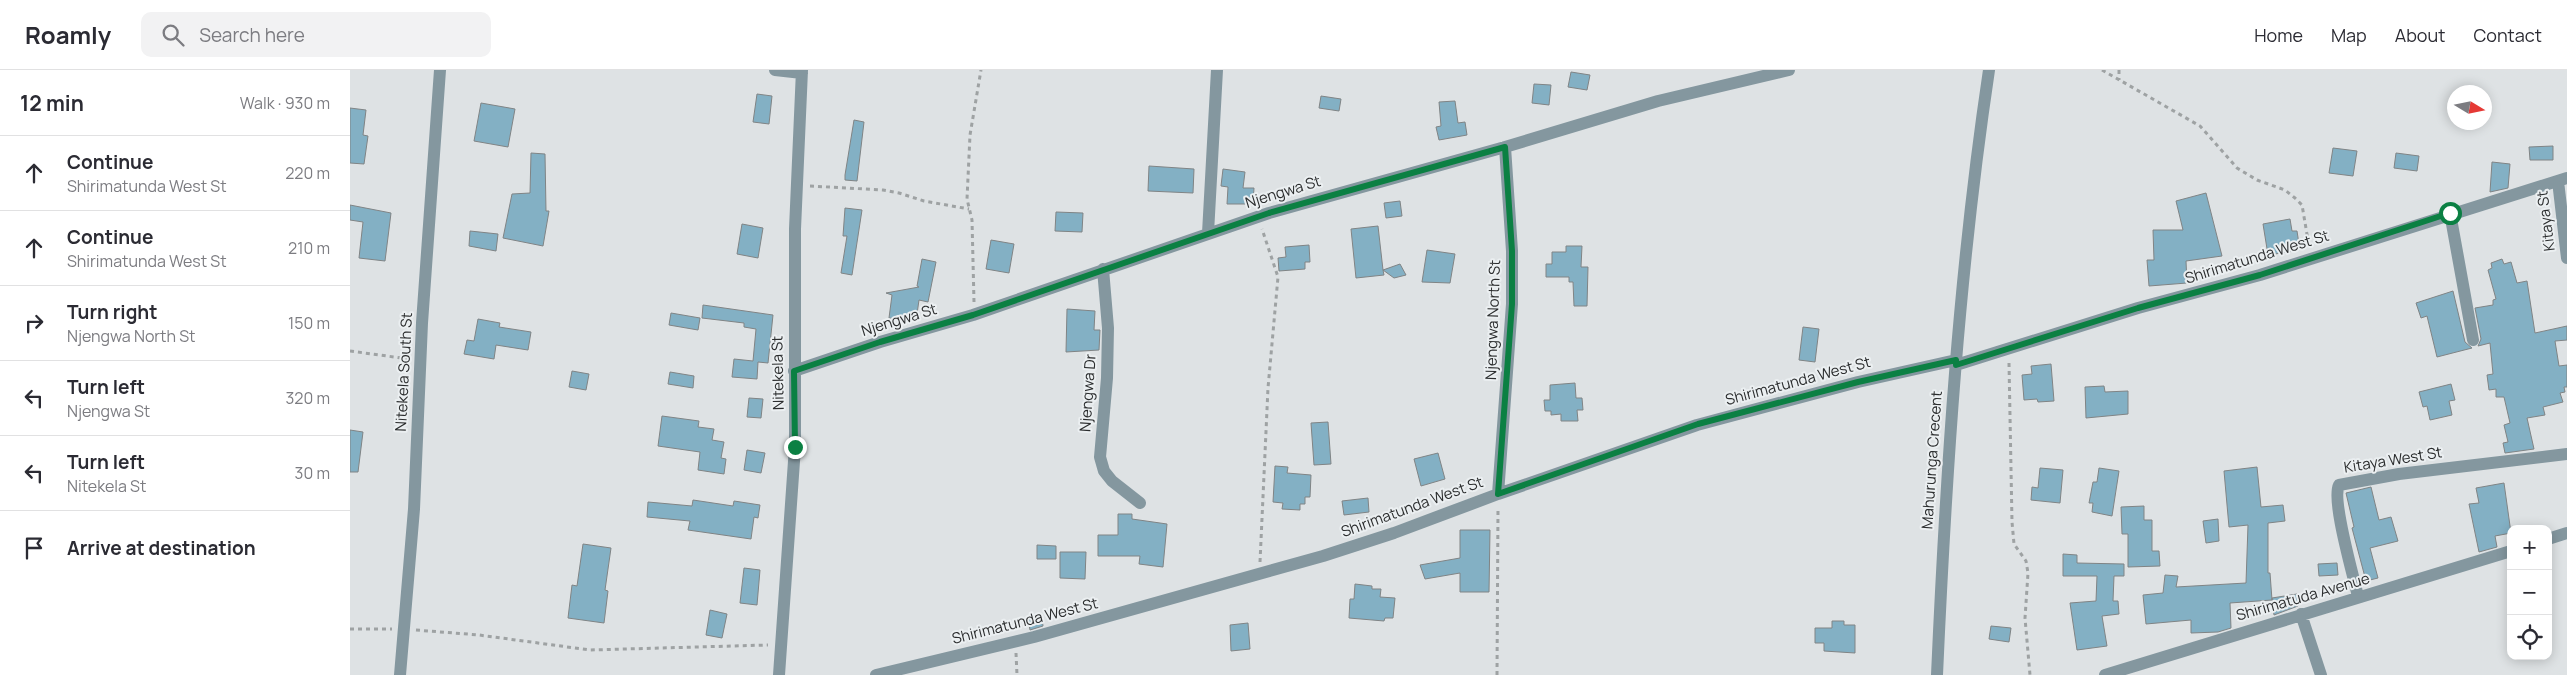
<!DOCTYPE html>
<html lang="en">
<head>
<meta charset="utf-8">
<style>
	:root { --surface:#fff; --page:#f2f2f3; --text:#2b2b33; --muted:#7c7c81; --line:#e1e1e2 }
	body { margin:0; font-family:Manrope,sans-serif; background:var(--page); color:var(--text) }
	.controls { position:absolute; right:15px; bottom:15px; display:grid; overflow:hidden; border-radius:10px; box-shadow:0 2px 12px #0003 }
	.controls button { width:45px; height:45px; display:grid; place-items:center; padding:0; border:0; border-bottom:1px solid var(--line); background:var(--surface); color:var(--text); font:25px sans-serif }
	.compass { position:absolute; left:2097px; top:15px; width:45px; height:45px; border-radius:50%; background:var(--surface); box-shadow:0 2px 12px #0003; rotate:100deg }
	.stop { position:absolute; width:15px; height:15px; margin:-11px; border:4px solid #0b8043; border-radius:50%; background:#fff }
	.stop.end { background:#0b8043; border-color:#fff; box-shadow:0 1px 5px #0008 }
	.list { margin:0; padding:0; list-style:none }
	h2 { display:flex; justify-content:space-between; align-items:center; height:65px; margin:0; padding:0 20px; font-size:21px }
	h2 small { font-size:16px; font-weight:400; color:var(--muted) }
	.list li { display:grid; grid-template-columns:32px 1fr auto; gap:15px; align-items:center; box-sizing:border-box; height:75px; padding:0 20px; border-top:1px solid var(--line) }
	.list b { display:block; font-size:19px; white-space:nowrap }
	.list p { margin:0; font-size:16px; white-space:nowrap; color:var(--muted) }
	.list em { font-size:16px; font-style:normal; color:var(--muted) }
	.icon { flex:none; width:28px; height:28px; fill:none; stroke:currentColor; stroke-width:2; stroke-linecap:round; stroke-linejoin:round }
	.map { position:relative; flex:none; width:2217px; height:605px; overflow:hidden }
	header { display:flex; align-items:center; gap:30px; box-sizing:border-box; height:70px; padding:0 25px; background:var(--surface); border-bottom:1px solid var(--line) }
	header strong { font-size:24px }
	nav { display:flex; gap:28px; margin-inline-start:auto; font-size:18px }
	.search { width:350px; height:45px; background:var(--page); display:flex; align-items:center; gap:12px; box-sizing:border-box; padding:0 18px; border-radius:10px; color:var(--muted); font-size:19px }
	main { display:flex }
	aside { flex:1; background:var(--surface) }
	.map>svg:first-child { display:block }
	.building { fill:#83b0c4; stroke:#808485 }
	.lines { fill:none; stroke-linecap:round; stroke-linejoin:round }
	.path { stroke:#9ea2a3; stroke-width:3; stroke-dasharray:4 4; stroke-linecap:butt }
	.minor { stroke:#84979f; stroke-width:12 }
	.route { stroke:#0b8043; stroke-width:6 }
	.labels { text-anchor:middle; stroke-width:4; stroke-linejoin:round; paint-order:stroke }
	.street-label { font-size:15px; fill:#2b2d2e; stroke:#ebeff1 }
</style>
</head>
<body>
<header>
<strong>Roamly</strong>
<div class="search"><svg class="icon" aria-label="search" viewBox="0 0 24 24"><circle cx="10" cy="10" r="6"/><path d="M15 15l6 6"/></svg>Search here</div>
<nav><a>Home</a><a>Map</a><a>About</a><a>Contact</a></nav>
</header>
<main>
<aside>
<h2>12 min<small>Walk · 930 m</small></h2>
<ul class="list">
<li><svg class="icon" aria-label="ahead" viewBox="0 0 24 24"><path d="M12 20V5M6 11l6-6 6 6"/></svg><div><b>Continue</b><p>Shirimatunda West St</p></div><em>220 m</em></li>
<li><svg class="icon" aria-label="ahead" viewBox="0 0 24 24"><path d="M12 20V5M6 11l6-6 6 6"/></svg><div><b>Continue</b><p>Shirimatunda West St</p></div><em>210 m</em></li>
<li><svg class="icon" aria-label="right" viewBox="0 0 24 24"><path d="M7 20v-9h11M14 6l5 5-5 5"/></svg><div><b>Turn right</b><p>Njengwa North St</p></div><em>150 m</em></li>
<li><svg class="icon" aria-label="left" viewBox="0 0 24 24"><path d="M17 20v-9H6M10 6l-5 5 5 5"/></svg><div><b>Turn left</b><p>Njengwa St</p></div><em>320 m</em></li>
<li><svg class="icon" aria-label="left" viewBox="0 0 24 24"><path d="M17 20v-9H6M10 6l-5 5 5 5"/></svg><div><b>Turn left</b><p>Nitekela St</p></div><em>30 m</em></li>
<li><svg class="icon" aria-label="arrive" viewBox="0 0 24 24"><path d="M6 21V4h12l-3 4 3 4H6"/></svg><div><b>Arrive at destination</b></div></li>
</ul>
</aside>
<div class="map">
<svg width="2217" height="605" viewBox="0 0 2217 605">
	<rect width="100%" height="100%" fill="#dee2e4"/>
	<path class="building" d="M1221,2L1240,5L1237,20L1218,17Z
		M1184,14L1201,15L1199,35L1182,33Z
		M407,24L422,26L419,54L403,52Z
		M971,26L991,29L989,41L969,38Z
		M1105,31L1108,53L1115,52L1117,65L1089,70L1086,57L1091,56L1089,32Z
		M131,33L165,39L158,77L124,71Z
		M0,38L16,40L13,65L18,66L14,94L0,93Z
		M504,50L514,52L507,111L495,110V105Z
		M2203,76V90H2180L2179,77Z
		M1983,78L2007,81L2003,106L1979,103Z
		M181,83L195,84L196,141H199L193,176L153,168L162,124L180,123Z
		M2046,83L2069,86L2067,101L2044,98Z
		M2142,92L2160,94L2158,118L2140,122Z
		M799,96L844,99L843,123L798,121Z
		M873,99L895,102L893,118H904L903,134H877L878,117L871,116Z
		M1856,123L1872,186L1836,191L1837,213L1799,216L1797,190H1804L1803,160H1833L1826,131Z
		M1050,131L1052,146L1036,148L1034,133Z
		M0,135L41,143L35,191L9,188L13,152L0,150Z
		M495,138L512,140L502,205L491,203L497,166H493Z
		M706,142L733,143L732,162L705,161Z
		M1940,149L1942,161H1947L1949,174L1944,175L1945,181L1918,185L1913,154Z
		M392,154L413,158L408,188L387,184Z
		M1028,156L1033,200L1050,194L1056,205L1044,208L1033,200L1034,205L1006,208L1001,159Z
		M120,161L148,164L146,181L119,176Z
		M641,170L664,174L659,203L636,199Z
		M959,175L960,192H955V199L929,201L928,188L936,187L935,177Z
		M1216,176H1232L1231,197H1238L1237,236H1224L1223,212H1219V207H1196V194H1202V182H1216Z
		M1077,180L1105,184L1100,213L1072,212Z
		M572,189L586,192L578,232L569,230L566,251L539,248L542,225L536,223L569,217L567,216Z
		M2152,189L2154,194L2161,192L2167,213L2177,211L2185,263L2217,256V270L2205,271L2209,296L2217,295V317H2214L2215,322L2210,323L2213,332L2193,337L2195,345L2177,348L2184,379L2155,383L2153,373L2158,372L2154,355L2160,353L2154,327H2146V319L2139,320L2137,305L2143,304L2140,273L2128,276L2131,269L2125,238L2143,235V230L2146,229L2138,200L2142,198L2141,193Z
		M2103,221L2115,272L2122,278L2087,287L2077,246L2071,248L2066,233Z
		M353,235L423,245L418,293L408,292L407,309L382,307L384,289L403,291L406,259L394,257V253L352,248Z
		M717,239L745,241L744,260H750L749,280L716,282Z
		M321,243L350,248L348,260L319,255Z
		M128,249L150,253L149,257L181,262L178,280L146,275L144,289L114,284L117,270L124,271Z
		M1453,257L1469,259L1465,292L1449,290Z
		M1701,294L1704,331L1688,332L1687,329L1674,330L1672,305L1682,304L1681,296Z
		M222,301L239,304L236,320L219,317Z
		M320,302L344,306L343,318L318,314Z
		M1225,313L1226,328H1232L1233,340H1227L1228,351H1211V344L1201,345V341H1195L1194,330H1200V315Z
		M2101,314L2105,330L2099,331L2102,345L2080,350L2077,336L2073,337L2069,322Z
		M1754,316L1755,322L1778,321V344L1736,348L1735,317Z
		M399,328L413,329L411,348L397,347Z
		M312,346L349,351L348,357L364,359L362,370L374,372L371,388L376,389L374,404L348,400L350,382L308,376Z
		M978,352L981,394L964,395L961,353Z
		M0,360L13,362L8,402H0Z
		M397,380L415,383L411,403L394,400Z
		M1088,383L1095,409L1071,416L1064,389Z
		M925,396L938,397L937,403L961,405L960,427H955V434H950V440L932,439L933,433L923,432Z
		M1907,397L1911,437L1933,435L1935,451L1918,453V503H1920L1922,530L1880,533L1881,558L1868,562L1841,563V550L1796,554L1793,525L1813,523L1815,505L1828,506L1826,517L1896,513L1898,455L1879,457L1874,401Z
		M1690,398L1713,400L1710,433L1681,430L1682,417L1688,418Z
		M1749,398L1769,401L1762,446L1742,442L1743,433H1739L1743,412H1747Z
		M2154,413L2161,463L2145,466L2147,477L2129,482L2119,434L2129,433L2126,418Z
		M2021,417L2029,450L2041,447L2048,471L2020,478L2028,508L2016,511L2002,458L2004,457L1996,423Z
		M1018,428L1019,442L994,445L992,431Z
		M343,430L383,436L384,431L410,435L408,448L404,447L401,469L338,460L340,451L297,447L298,432L342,436Z
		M1794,436V450H1802V481H1809L1810,496L1778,497V464H1772L1771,437Z
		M768,444H782V449L817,454L813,497L789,494L790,486H748V465H768Z
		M1868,449L1869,471L1856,473L1853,451Z
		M1110,460H1140L1139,522H1110V503L1075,509L1070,495L1110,488Z
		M233,474L261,478L255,520L258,521L254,553L218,548L222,515L227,516Z
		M687,475L706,476V489H687Z
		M710,482H736L735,509L710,508Z
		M1713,484L1727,485V493L1774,494V506H1764L1763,531H1768L1769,544L1752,546L1757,576L1727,580L1720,533L1746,531L1747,506H1713Z
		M1987,493L1988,505L1969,506L1968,494Z
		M394,498L410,500L407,535L390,533Z
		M1005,514L1022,516V519H1031L1030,527L1045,528L1043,548H1035L1034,551L999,548L1000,529H1004Z
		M1947,524L1948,536L1924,545L1922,528Z
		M360,540L377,544L372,568L356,565Z
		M692,547L693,556L680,560L678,549Z
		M1482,551H1494V555H1505V583L1474,581V573H1465V558H1482Z
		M898,553L900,579L881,581L880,555Z
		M1641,556L1661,558L1659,572L1639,569Z"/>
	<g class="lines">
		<path class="path" d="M1752,0L1850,56L1887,98L1907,110L1935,120L1945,128L1952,135L1959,176
			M1769,0V10
			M460,116L533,120L549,123L574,131L619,139
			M624,232L622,150L617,129L620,65L631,0
			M0,281L59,289
			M1659,293L1662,452L1664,474L1676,491L1678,503L1675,548L1680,605
			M910,492L918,318L928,207L912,159
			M0,559H42
			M66,560L129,565L240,580L418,575
			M666,583L667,605
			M1147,605L1148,438"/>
		<path class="minor" d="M425,0L452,3
			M2208,111L2217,188
			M2100,143L2123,270
			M858,163L867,0
			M753,199L758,258L757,308L750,387L754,401L762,411L790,433
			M1606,295L1788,238L1910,205L2217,108
			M444,301L530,272L623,245L919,143L1155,77L1308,31L1439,0
			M1148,424L1162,234V181L1155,77
			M2198,469L2217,463
			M2008,527C2004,507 1981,430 1989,415L2049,404L2217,384
			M1951,544L1971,605
			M50,605L64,439L72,253L90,0
			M429,605L445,377V159L452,0
			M526,605L684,567L973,486L1044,463L1148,424L1347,355L1508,312L1606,290
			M1587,605C1596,403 1609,200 1639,0
			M1755,605L2161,481"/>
	</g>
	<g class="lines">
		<path class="route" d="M445,377L444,301L530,272L623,245L919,143L1155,77L1162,181V234L1148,424L1348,354L1508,312L1606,290V295L1788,238L1910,205L2100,143"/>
	</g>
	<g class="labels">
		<g class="street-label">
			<text transform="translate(933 122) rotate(-17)" y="5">Njengwa St</text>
			<text transform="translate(2196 151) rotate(-97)" y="5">Kitaya St</text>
			<text transform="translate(1907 187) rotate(-17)" y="5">Shirimatunda West St</text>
			<text transform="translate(549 250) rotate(-17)" y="5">Njengwa St</text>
			<text transform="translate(1143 250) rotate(-88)" y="5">Njengwa North St</text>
			<text transform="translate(54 302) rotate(-87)" y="5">Nitekela South St</text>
			<text transform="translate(428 303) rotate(-91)" y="5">Nitekela St</text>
			<text transform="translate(1448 311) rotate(-15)" y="5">Shirimatunda West St</text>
			<text transform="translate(738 323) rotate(-86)" y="5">Njengwa Dr</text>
			<text transform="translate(1582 390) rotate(-86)" y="5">Mahurunga Crecent</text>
			<text transform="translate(2043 390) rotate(-9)" y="5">Kitaya West St</text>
			<text transform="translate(1062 437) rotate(-20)" y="5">Shirimatunda West St</text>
			<text transform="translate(1953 527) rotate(-16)" y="5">Shirimatuda Avenue</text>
			<text transform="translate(675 551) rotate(-14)" y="5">Shirimatunda West St</text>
		</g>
	</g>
</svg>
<div class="controls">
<button>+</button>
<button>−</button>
<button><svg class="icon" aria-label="locate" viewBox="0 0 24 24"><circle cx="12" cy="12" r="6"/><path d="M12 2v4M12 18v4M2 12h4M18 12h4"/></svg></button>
</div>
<svg class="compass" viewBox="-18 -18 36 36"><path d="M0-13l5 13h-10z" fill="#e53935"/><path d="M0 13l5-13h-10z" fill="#7c7c81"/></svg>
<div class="stop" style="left:2100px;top:143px"></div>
<div class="stop end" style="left:445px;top:377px"></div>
</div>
</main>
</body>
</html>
